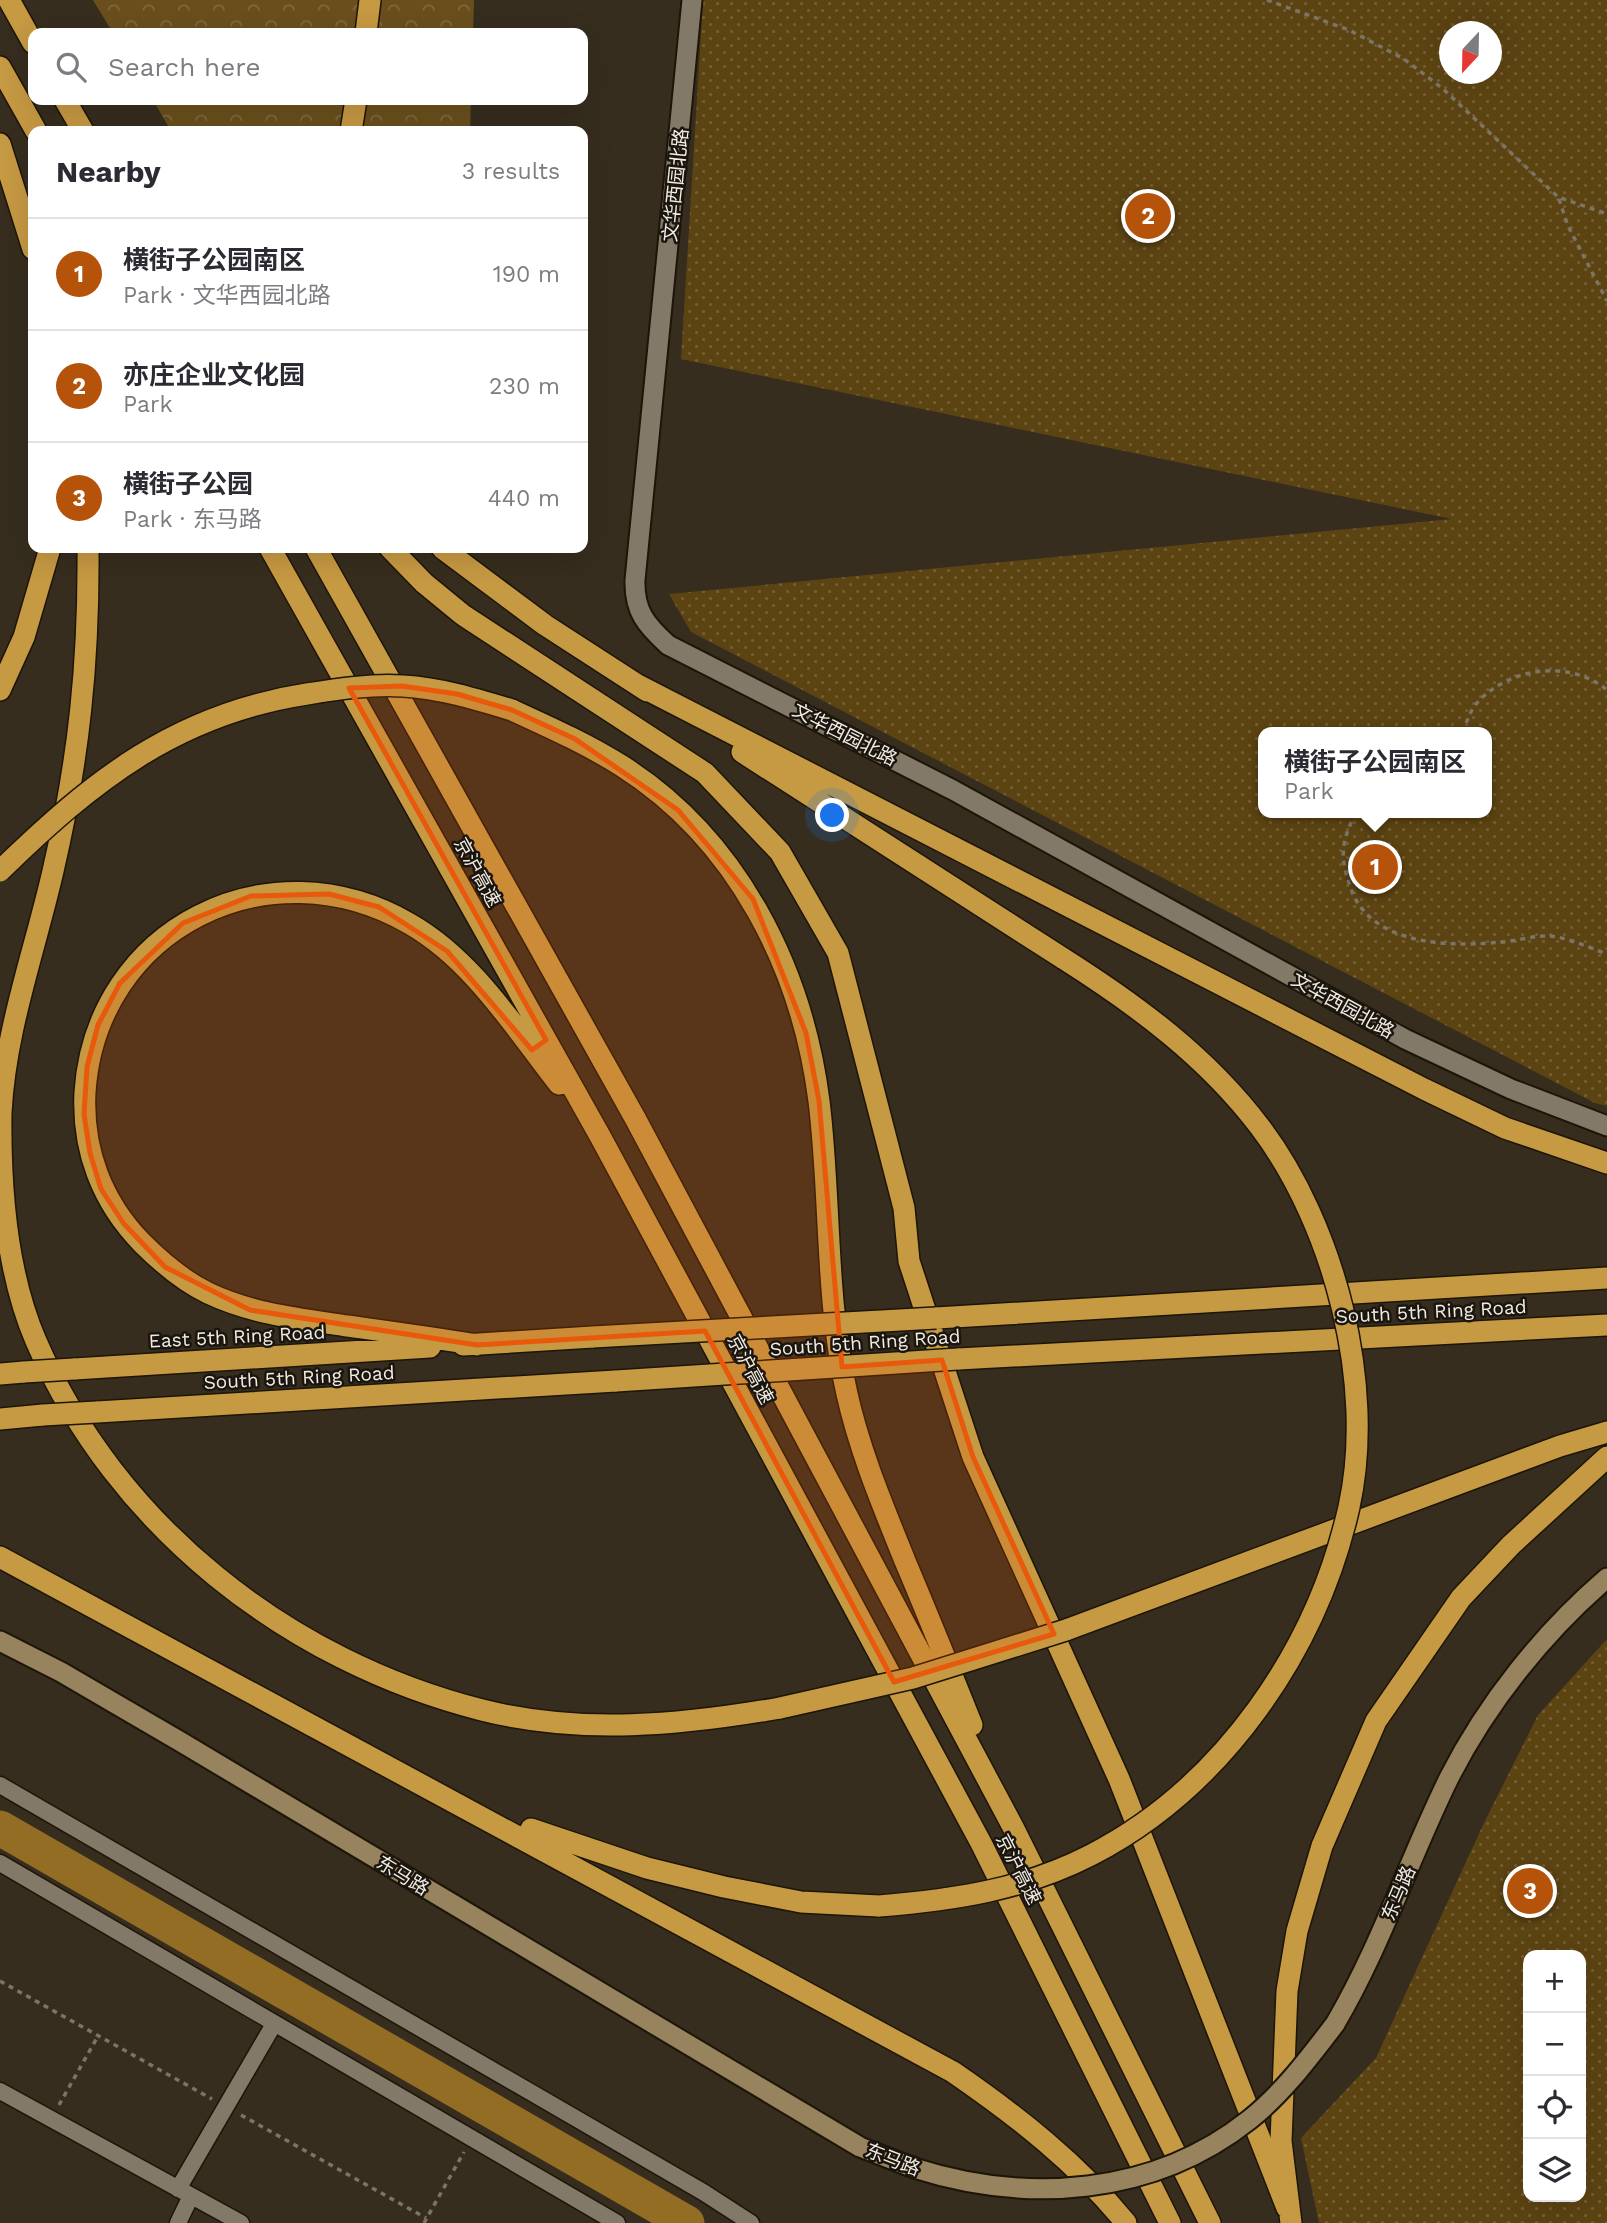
<!DOCTYPE html>
<html lang="en">
<head>
<meta charset="utf-8">
<style>
	:root { --surface:#fff; --page:#f7f7f7; --text:#2b2b33; --muted:#7c7c81; --line:#e1e1e2; --accent:#b45309 }
	body { margin:0; font-family:"Work Sans","Noto Sans SC",sans-serif; background:var(--page); color:var(--text) }
	.controls { position:absolute; right:21px; bottom:21px; display:grid; overflow:hidden; border-radius:14px; box-shadow:0 7px 28px #0002 }
	.controls button { width:63px; height:63px; display:grid; place-items:center; padding:0; border:0; border-bottom:2px solid var(--line); background:var(--surface); color:var(--text); font:35px sans-serif }
	.compass { position:absolute; left:1439px; top:21px; width:63px; height:63px; border-radius:50%; background:var(--surface); box-shadow:0 7px 28px #0002; rotate:202deg }
	.you { position:absolute; left:833px; top:816px; width:24px; height:24px; margin:-18px; border:5px solid #fff; border-radius:50%; background:#1a73e8; box-shadow:0 0 0 10px #1a73e833 }
	.badge { display:grid; place-items:center; width:46px; height:46px; border-radius:50%; background:var(--accent); color:#fff; font-size:23px; font-weight:700 }
	.pin { position:absolute; translate:-50% -50%; border:4px solid #fff; box-shadow:0 2px 7px #0006 }
	.popup { position:absolute; left:1258px; top:727px; width:234px; height:91px; box-sizing:border-box; display:grid; place-content:center; border-radius:14px; background:var(--surface); filter:drop-shadow(0 2px 5px #0005); font-size:23px; white-space:nowrap; color:var(--muted) }
	.popup b { font-size:26px; color:var(--text) }
	.popup::after { content:''; position:absolute; left:50%; top:100%; margin-left:-14px; border:14px solid transparent; border-top-color:var(--surface) }
	.list { margin:0; padding:0; list-style:none }
	h2 { display:flex; justify-content:space-between; align-items:center; height:91px; margin:0; padding:0 28px; font-size:30px }
	h2 small { font-size:23px; font-weight:400; color:var(--muted) }
	.list li { display:grid; grid-template-columns:46px 1fr auto; gap:21px; align-items:center; box-sizing:border-box; height:112px; padding:0 28px; border-top:2px solid var(--line) }
	.list b { display:block; font-size:26px; white-space:nowrap }
	.list p { margin:0; font-size:23px; white-space:nowrap; color:var(--muted) }
	.list em { font-size:23px; font-style:normal; color:var(--muted) }
	.icon { flex:none; width:38px; height:38px; fill:none; stroke:currentColor; stroke-width:2; stroke-linecap:round; stroke-linejoin:round }
	.map { position:relative; flex:none; width:1607px; height:2223px; overflow:hidden }
	.search { position:absolute; background:var(--surface); box-shadow:0 7px 28px #0002; left:28px; top:28px; width:560px; height:77px; display:flex; align-items:center; gap:18px; box-sizing:border-box; padding:0 24px; border-radius:14px; color:var(--muted); font-size:26px }
	.panel { position:absolute; background:var(--surface); box-shadow:0 7px 28px #0002; left:28px; top:126px; width:560px; height:427px; border-radius:14px }
	.map>svg:first-child { display:block }
	.grass { fill:url(#grass-dots); fill-rule:evenodd }
	.forest { fill:url(#forest-crowns) }
	.lines { fill:none; stroke-linecap:round; stroke-linejoin:round }
	.river { stroke:#936d24; stroke-width:35 }
	.minor-casing { stroke:#1d1507; stroke-width:19 }
	.tertiary-casing { stroke:#1d1507; stroke-width:23 }
	.secondary-casing { stroke:#1d1507; stroke-width:23 }
	.motorway-casing { stroke:#1d1507; stroke-width:24 }
	.path { stroke:#7c7467; stroke-width:3.5; stroke-dasharray:5 5; stroke-linecap:butt }
	.minor { stroke:#837968; stroke-width:16 }
	.tertiary { stroke:#837968; stroke-width:19 }
	.secondary { stroke:#97835d; stroke-width:19 }
	.motorway { stroke:#c69943; stroke-width:21 }
	.secondary-bridge-casing { stroke:#1d1507; stroke-width:23; stroke-linecap:butt }
	.motorway-bridge-casing { stroke:#1d1507; stroke-width:24; stroke-linecap:butt }
	.secondary-bridge { stroke:#97835d; stroke-width:19 }
	.motorway-bridge { stroke:#c69943; stroke-width:21 }
	.marked { fill:#e8590c; fill-opacity:0.2; stroke:#e8590c; stroke-width:5; stroke-linejoin:round }
	.labels { text-anchor:middle; stroke-width:5; stroke-linejoin:round; paint-order:stroke }
	.street-label { font-size:19px; fill:#f1ebe1; stroke:#1a160f }
</style>
</head>
<body>
<div class="map">
<svg width="1607" height="2223" viewBox="0 0 1607 2223">
	<defs>
		<pattern id="grass-dots" width="8" height="8" patternUnits="userSpaceOnUse" patternTransform="scale(1.75)"><rect width="8" height="8" fill="#5c4312"/><path d="M2 2h.1M6 6h.1" fill="none" stroke="#745e34" stroke-width="1.8" stroke-linecap="round"/></pattern>
		<pattern id="forest-crowns" width="20" height="18" patternUnits="userSpaceOnUse" patternTransform="scale(1.75)"><rect width="20" height="18" fill="#6a4f1d"/><path d="M2 6a3 3 0 1 1 6 0M12 15a3 3 0 1 1 6 0" fill="none" stroke="#80683e"/></pattern>
	</defs>
	<rect width="100%" height="100%" fill="#362d1e"/>
	<path class="grass" d="M703,0H1607V1106L1595,1103L691,632L669,594L1452,519L681,359ZM1450,32H1492V74H1450ZM1263,732H1487V813H1263Z
		M1607,1639V2223H1319L1301,2138L1376,2058L1482,1827L1538,1715ZM1528,1955H1581V2197H1528Z"/>
	<path class="forest" d="M93,0H474L473,33H113Z
		M153,100H471L470,131H171Z"/>
	<g class="lines">
		<path class="river" d="M0,1828L687,2223"/>
		<g class="minor-casing">
			<path id="minor" d="M0,1785L703,2192L751,2223
				M0,1863L617,2223
				M0,2091L241,2223
				M178,2189L274,2024
				M178,2223L191,2196"/>
		</g>
		<g class="tertiary-casing">
			<path id="tertiary" d="M692,0L635,580C634,611 646,625 668,645L953,790L1405,1039L1511,1089L1607,1126"/>
		</g>
		<g class="secondary-casing">
			<path id="secondary" d="M0,1641L61,1672L181,1742L813,2119L860,2147L914,2168
				M1335,2024C1381,1946 1409,1859 1449,1778C1487,1703 1544,1632 1607,1578"/>
		</g>
		<g class="motorway-casing">
			<path id="motorway" d="M9,0L33,43
				M366,33L370,0
				M0,67L36,131
				M65,100L83,131
				M351,131L356,100
				M0,144L33,249
				M88,548C89,662 79,759 53,871C35,950 5,1031 1,1113C0,1188 6,1272 36,1341C116,1526 288,1661 482,1710C581,1735 682,1725 780,1708
				M270,548L600,1136L981,1843L1170,2223
				M316,548L635,1118L1013,1827L1210,2223
				M390,548L424,583L463,615L705,773L780,852L838,953L904,1208L909,1261L973,1457L1119,1779L1287,2208
				M442,548L545,625L647,691
				M636,684L1424,1089L1505,1128L1607,1163
				M0,690L24,637L50,548
				M512,710C549,727 587,744 622,766C737,839 802,968 819,1101C831,1198 825,1298 847,1394C860,1452 883,1506 905,1561C928,1615 950,1670 972,1725
				M742,752L1064,959
				M936,1318L1607,1278
				M463,1345L593,1337
				M477,1345C434,1338 390,1332 347,1326C300,1319 252,1314 208,1293C183,1281 162,1263 142,1243C102,1202 82,1150 85,1092C96,928 269,842 410,924C473,960 515,1028 559,1084
				M958,1359L1607,1325
				M74,1369L430,1347
				M0,1374L24,1372
				M97,1412L616,1381
				M0,1419L43,1415
				M0,1557L953,2072C1017,2116 1077,2163 1126,2223
				M1066,1630L1560,1446L1607,1432
				M531,1829L647,1868L724,1887L801,1902L879,1906
				M1291,2223L1281,2141L1287,1991L1297,1931L1322,1846L1376,1721L1461,1598L1511,1545L1607,1457"/>
		</g>
		<path class="path" d="M1267,0L1349,30L1404,59L1442,88L1558,197L1607,214
			M1559,199L1568,226L1607,301
			M1462,732C1467,723 1470,710 1477,703C1509,667 1570,659 1607,690
			M1356,813C1340,843 1340,858 1351,889C1372,947 1453,947 1502,942C1518,941 1535,935 1550,936C1569,938 1590,948 1607,954
			M0,1981L212,2099
			M59,2105L98,2036
			M241,2115L426,2218
			M424,2223L464,2152"/>
		<use href="#minor" class="minor"/>
		<use href="#tertiary" class="tertiary"/>
		<use href="#secondary" class="secondary"/>
		<use href="#motorway" class="motorway"/>
		<g class="secondary-bridge-casing">
			<path id="secondary-bridge" d="M914,2168C1027,2204 1153,2196 1249,2120C1283,2093 1309,2058 1335,2024"/>
		</g>
		<g class="motorway-bridge-casing">
			<path id="motorway-bridge" d="M0,871C92,781 176,714 307,694C338,689 371,684 403,686C440,688 476,699 512,710
				M593,1337L936,1318
				M24,1372L74,1369
				M616,1381L958,1359
				M43,1415L97,1412
				M780,1708L913,1678L1066,1630
				M879,1906C953,1900 1023,1890 1091,1855C1223,1787 1317,1650 1349,1507C1376,1385 1334,1225 1260,1127C1207,1057 1138,1006 1064,959"/>
		</g>
		<use href="#secondary-bridge" class="secondary-bridge"/>
		<use href="#motorway-bridge" class="motorway-bridge"/>
	</g>
	<path class="marked" d="M402,686L457,694L512,710L575,739L678,810L753,899L806,1033L819,1101L842,1367L942,1360L973,1457L1054,1634L894,1682L705,1331L477,1345L250,1310L165,1267L124,1224L101,1189L90,1153L84,1114L87,1067L98,1025L120,983L183,923L251,896L329,894L379,907L447,951L532,1050L546,1040L349,688Z"/>
	<g class="labels">
		<g class="street-label">
			<text transform="translate(675 185) rotate(-84)" y="7">文华西园北路</text>
			<text transform="translate(845 734) rotate(27)" y="7">文华西园北路</text>
			<text transform="translate(478 872) rotate(61)" y="7">京沪高速</text>
			<text transform="translate(1343 1005) rotate(29)" y="7">文华西园北路</text>
			<text transform="translate(1431 1311) rotate(-3)" y="7">South 5th Ring Road</text>
			<text transform="translate(237 1336) rotate(-3)" y="7">East 5th Ring Road</text>
			<text transform="translate(865 1342) rotate(-4)" y="7">South 5th Ring Road</text>
			<text transform="translate(751 1369) rotate(62)" y="7">京沪高速</text>
			<text transform="translate(299 1377) rotate(-3)" y="7">South 5th Ring Road</text>
			<text transform="translate(1019 1869) rotate(63)" y="7">京沪高速</text>
			<text transform="translate(403 1875) rotate(31)" y="7">东马路</text>
			<text transform="translate(1398 1893) rotate(-67)" y="7">东马路</text>
			<text transform="translate(893 2159) rotate(21)" y="7">东马路</text>
		</g>
	</g>
</svg>
<div class="controls">
<button>+</button>
<button>−</button>
<button><svg class="icon" aria-label="locate" viewBox="0 0 24 24"><circle cx="12" cy="12" r="6"/><path d="M12 2v4M12 18v4M2 12h4M18 12h4"/></svg></button>
<button><svg class="icon" aria-label="layers" viewBox="0 0 24 24"><path d="M12 4l9 5-9 5-9-5zM3 14l9 5 9-5"/></svg></button>
</div>
<svg class="compass" viewBox="-18 -18 36 36"><path d="M0-13l5 13h-10z" fill="#e53935"/><path d="M0 13l5-13h-10z" fill="#7c7c81"/></svg>
<div class="you"></div>
<div class="pin badge" style="left:1375px;top:867px">1</div>
<div class="popup"><b>横街子公园南区</b>Park</div>
<div class="pin badge" style="left:1148px;top:216px">2</div>
<div class="pin badge" style="left:1530px;top:1891px">3</div>
<div class="search"><svg class="icon" aria-label="search" viewBox="0 0 24 24"><circle cx="10" cy="10" r="6"/><path d="M15 15l6 6"/></svg>Search here</div>
<section class="panel">
<h2>Nearby<small>3 results</small></h2>
<ul class="list">
<li><span class="badge">1</span><div><b>横街子公园南区</b><p>Park · 文华西园北路</p></div><em>190 m</em></li>
<li><span class="badge">2</span><div><b>亦庄企业文化园</b><p>Park</p></div><em>230 m</em></li>
<li><span class="badge">3</span><div><b>横街子公园</b><p>Park · 东马路</p></div><em>440 m</em></li>
</ul>
</section>
</div>
</body>
</html>
